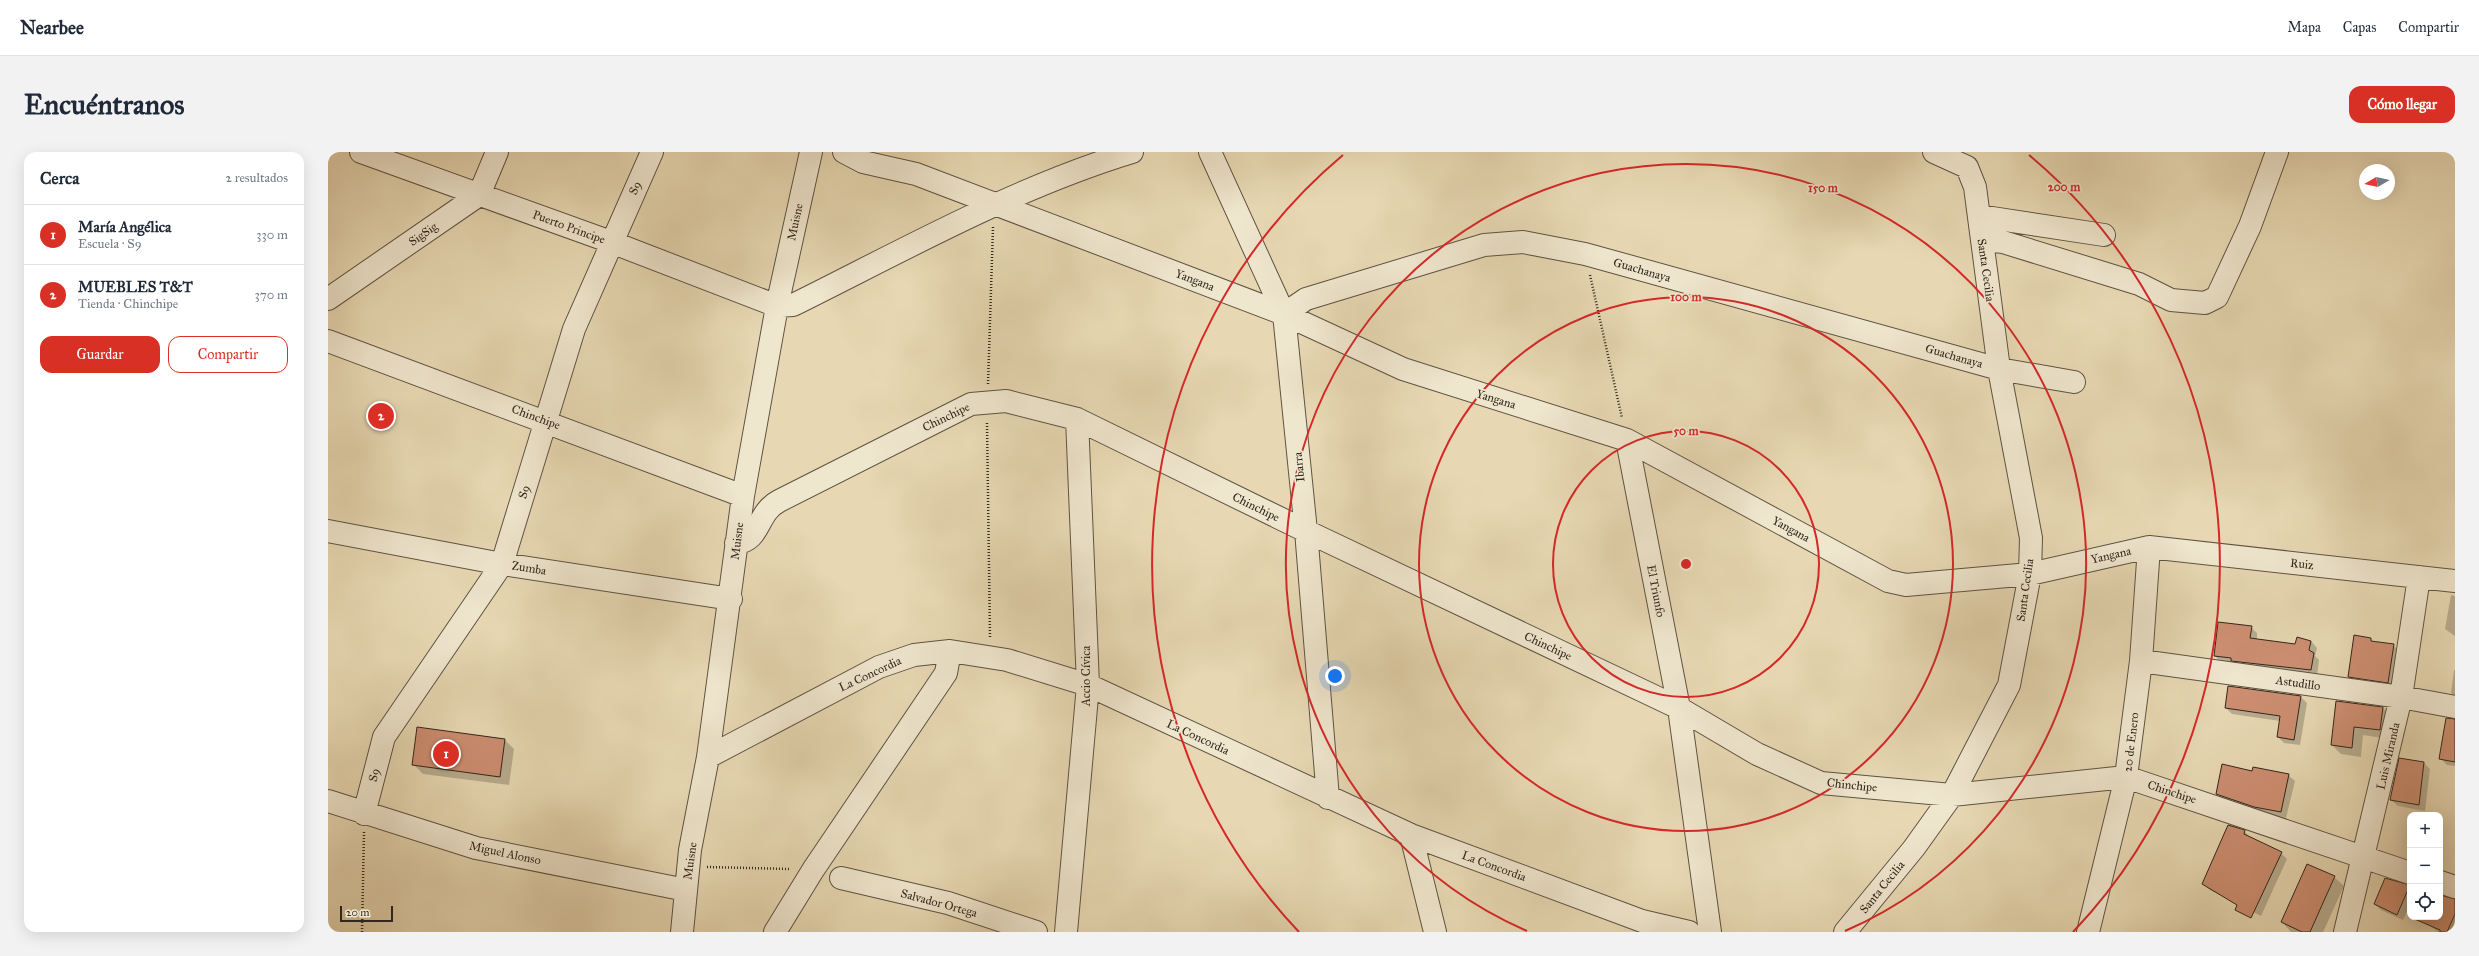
<!DOCTYPE html>
<html lang="es">
<head>
<meta charset="utf-8">
<style>
	:root { --surface:#fff; --page:#f2f2f3; --text:#1f2937; --muted:#747a83; --line:#e0e1e3; --accent:#d93025 }
	body { margin:0; font-family:"IM FELL Great Primer",serif; background:var(--page); color:var(--text) }
	.controls { position:absolute; right:12px; bottom:12px; display:grid; overflow:hidden; border-radius:8px; box-shadow:0 4px 16px #0002 }
	.controls button { width:36px; height:36px; display:grid; place-items:center; padding:0; border:0; border-bottom:1px solid var(--line); background:var(--surface); color:var(--text); font:20px sans-serif }
	.compass { position:absolute; left:2031px; top:12px; width:36px; height:36px; border-radius:50%; background:var(--surface); box-shadow:0 4px 16px #0002; rotate:261deg }
	.scale { position:absolute; left:12px; bottom:10px; width:53px; box-sizing:border-box; padding-left:4px; border:2px solid #31271c; border-top:0; font-size:11px; line-height:14px; white-space:nowrap; color:#31271c; -webkit-text-stroke:3px #efe6ce; paint-order:stroke }
	.you { position:absolute; left:1007px; top:524px; width:14px; height:14px; margin:-10px; border:3px solid #fff; border-radius:50%; background:#1a73e8; box-shadow:0 0 0 6px #1a73e833 }
	.badge { display:grid; place-items:center; width:26px; height:26px; border-radius:50%; background:var(--accent); color:#fff; font-size:13px; font-weight:700 }
	.pin { position:absolute; translate:-50% -50%; border:2px solid #fff; box-shadow:0 1px 4px #0006 }
	.list { margin:0; padding:0; list-style:none }
	h2 { display:flex; justify-content:space-between; align-items:center; height:52px; margin:0; padding:0 16px; font-size:17px }
	h2 small { font-size:13px; font-weight:400; color:var(--muted) }
	.list li { display:grid; grid-template-columns:26px 1fr auto; gap:12px; align-items:center; box-sizing:border-box; height:60px; padding:0 16px; border-top:1px solid var(--line) }
	.list b { display:block; font-size:15px; white-space:nowrap }
	.list p { margin:0; font-size:13px; white-space:nowrap; color:var(--muted) }
	.list em { font-size:13px; font-style:normal; color:var(--muted) }
	.actions { display:flex; gap:8px; padding:12px 16px }
	.actions a { flex:1; padding:9px 0; border:1px solid var(--accent); border-radius:12px; text-align:center; font-size:14px; color:var(--accent) }
	.actions .main { background:var(--accent); color:#fff }
	.icon { flex:none; width:22px; height:22px; fill:none; stroke:currentColor; stroke-width:2; stroke-linecap:round; stroke-linejoin:round }
	.map { position:relative; flex:none; width:2127px; height:780px; overflow:hidden; border-radius:12px }
	header { display:flex; align-items:center; gap:24px; box-sizing:border-box; height:56px; padding:0 20px; background:var(--surface); border-bottom:1px solid var(--line) }
	header strong { font-size:19px }
	nav { display:flex; gap:22px; margin-inline-start:auto; font-size:14px }
	.intro { display:flex; align-items:center; justify-content:space-between; box-sizing:border-box; height:96px; padding:0 24px }
	h1 { margin:0; font-size:28px }
	.button { padding:10px 18px; border-radius:12px; background:var(--accent); color:#fff; font-size:14px; font-weight:700 }
	main { display:flex; gap:24px; padding:0 24px }
	aside { flex:1; background:var(--surface); border-radius:12px; box-shadow:0 4px 16px #0002 }
	.map>svg:first-child { display:block }
	.shadow { fill:#0003 }
	.building { fill:#cd8e71; stroke:#31271c }
	.lines { fill:none; stroke-linecap:round; stroke-linejoin:round }
	.minor-casing { stroke:#5e5342; stroke-width:24 }
	.path { stroke:#31271c; stroke-width:2.5; stroke-dasharray:1 2; stroke-linecap:butt }
	.minor { stroke:#efe6ce; stroke-width:22 }
	.ring { fill:none; stroke:#d62828; stroke-width:2 }
	.labels { text-anchor:middle; stroke-width:3.5; stroke-linejoin:round; paint-order:stroke }
	.street-label { font-size:12px; fill:#31271c; stroke:#efe6ce }
	.centre { fill:#d62828; stroke:#efe6ce; stroke-width:2 }
	.ring-label { font-size:12px; text-anchor:middle; font-weight:bold; fill:#d62828; stroke:#efe6ce; stroke-width:3.5; stroke-linejoin:round; paint-order:stroke }
</style>
</head>
<body>
<header>
<strong>Nearbee</strong>
<nav><a>Mapa</a><a>Capas</a><a>Compartir</a></nav>
</header>
<div class="intro"><h1>Encuéntranos</h1><a class="button">Cómo llegar</a></div>
<main>
<aside>
<h2>Cerca<small>2 resultados</small></h2>
<ul class="list">
<li><span class="badge">1</span><div><b>María Angélica</b><p>Escuela · S9</p></div><em>330 m</em></li>
<li><span class="badge">2</span><div><b>MUEBLES T&amp;T</b><p>Tienda · Chinchipe</p></div><em>370 m</em></li>
</ul>
<div class="actions"><a class="main">Guardar</a><a>Compartir</a></div>
</aside>
<div class="map">
<svg width="2127" height="780" viewBox="0 0 2127 780">
	<rect width="100%" height="100%" fill="#e7d8b3"/>
	<filter id="stains"><feTurbulence type="fractalNoise" baseFrequency=".005" numOctaves="4"/><feColorMatrix values="0 0 0 0 .2 0 0 0 0 .09 0 0 0 0 .02 0 0 0 .5 -.17"/></filter>
	<radialGradient id="worn" r=".72"><stop offset=".6" stop-color="#630" stop-opacity="0"/><stop offset="1" stop-color="#630" stop-opacity=".3"/></radialGradient>
	<path class="shadow" d="M2123,443L2127,444V484L2117,477Z
		M1923,475L1929,481V487L1967,493L1983,489L1989,496L1987,504L1991,508L1989,524L1893,510L1887,504Z
		M2042,487L2046,491L2065,493L2074,503L2069,539L2030,534L2021,525Z
		M2126,518H2127V545L2123,541Z
		M1973,545L1979,551L1972,593L1956,591L1950,585L1952,569L1904,562L1898,556Z
		M2009,550L2055,556L2064,565L2061,587L2035,583L2033,605L2013,602L2004,593Z
		M2127,578V614L2119,613L2113,607Z
		M177,588L186,597L181,633L95,622L85,612Z
		M2096,611L2102,617L2097,659L2070,654L2063,648Z
		M1925,620L1960,623L1967,629L1958,666L1895,648L1889,642Z
		M1916,679L1922,685L1953,701L1959,707L1933,764L1882,738L1875,732Z
		M2006,725L2016,734L1995,780H1963L1954,770Z
		M2058,727L2082,734V753L2075,768L2053,758L2047,752Z
		M2112,744L2127,747V780H2110L2098,771L2100,765H2112Z"/>
	<path class="building" d="M1890,470L1924,474L1922,486L1967,492L1969,485L1983,489L1981,498L1986,501L1983,518L1903,509V506L1886,504Z
		M2026,483L2043,486V489L2066,492L2060,531L2020,525Z
		M1900,534L1973,544L1966,588L1949,585L1952,564L1897,556Z
		M2008,549L2055,555L2052,578L2026,575L2024,596L2003,593Z
		M2118,566L2127,567V610L2111,607Z
		M89,575L177,587L172,625L84,613Z
		M2071,606L2096,610L2091,653L2062,648Z
		M1894,612L1924,619L1925,615L1961,622L1953,660L1926,655L1888,642Z
		M1900,673L1917,678L1916,682L1954,700L1923,766L1907,758L1909,753L1874,732Z
		M1979,712L2007,724L1982,780H1974L1953,770Z
		M2057,726L2082,733L2069,763L2046,752Z
		M2112,743L2127,747V762L2119,780H2112V778L2082,765H2112Z"/>
	<g class="lines">
		<g class="minor-casing">
			<path id="minor" d="M33,0L283,90L449,154L465,153C576,98 686,36 804,0
				M516,0L535,10L588,22L956,162L1075,217L1299,288L1560,429L1578,433L1702,422L1821,395L2127,429
				M882,0L956,162L978,379L1000,646
				M1651,64L1776,83
				M1654,87L1675,90L1811,132L1843,148L1877,151L1889,145L1922,74L1949,0
				M0,147L151,43L169,0
				M956,162L978,147L1156,93L1195,90L1257,102L1671,217L1746,230
				M0,189L415,344
				M1299,288L1351,556L1382,780
				M0,379L174,412L403,447
				M408,391C433,389 428,361 451,349L643,252L678,249L749,267L978,379L1351,556L1429,602L1493,631L1624,643L1798,625L2082,721
				M1813,509L2073,545L2127,555
				M380,605L551,515L586,503L622,499L679,508L760,533L1083,683L1314,769L1361,780
				M0,649L148,696L358,738
				M36,662L56,585L174,412L246,177L324,0
				M1083,683L1107,780
				M513,726L620,751L708,780
				M2112,730L2127,735
				M354,780L362,698L380,605L415,344L449,154L483,0
				M447,780L485,718L618,521L622,499
				M738,780L760,533L749,267
				M1517,780L1586,696L1624,643L1681,533L1702,422L1703,386L1671,217L1647,35L1639,15L1606,0
				M1760,780L1798,625L1813,509L1821,395
				M2017,780L2073,545L2091,425"/>
		</g>
		<path class="path" d="M1262,123L1294,266
			M660,232L665,75
			M659,271L662,486
			M379,715L462,717
			M34,780L36,680"/>
		<use href="#minor" class="minor"/>
	</g>
	<g class="ring">
		<circle cx="1358" cy="412" r="133"/>
		<circle cx="1358" cy="412" r="267"/>
		<path d="M1199 779A400 400 0 1 1 1517 779"/>
		<path d="M971 780A534 534 0 0 1 1015 3M1701 3A534 534 0 0 1 1745 780"/>
	</g>
	<g class="labels">
		<g class="street-label">
			<text transform="translate(307 36) rotate(-65)" y="4">S9</text>
			<text transform="translate(467 70) rotate(-78)" y="4">Muisne</text>
			<text transform="translate(241 75) rotate(20)" y="4">Puerto Principe</text>
			<text transform="translate(95 82) rotate(-35)" y="4">SigSig</text>
			<text transform="translate(1314 118) rotate(16)" y="4">Guachanaya</text>
			<text transform="translate(1658 118) rotate(82)" y="4">Santa Cecilia</text>
			<text transform="translate(867 128) rotate(21)" y="4">Yangana</text>
			<text transform="translate(1626 204) rotate(16)" y="4">Guachanaya</text>
			<text transform="translate(1168 247) rotate(17)" y="4">Yangana</text>
			<text transform="translate(208 265) rotate(20)" y="4">Chinchipe</text>
			<text transform="translate(618 265) rotate(-26)" y="4">Chinchipe</text>
			<text transform="translate(971 315) rotate(-96)" y="4">Ibarra</text>
			<text transform="translate(196 340) rotate(-72)" y="4">S9</text>
			<text transform="translate(928 355) rotate(26)" y="4">Chinchipe</text>
			<text transform="translate(1463 377) rotate(28)" y="4">Yangana</text>
			<text transform="translate(409 389) rotate(-83)" y="4">Muisne</text>
			<text transform="translate(1783 403) rotate(-13)" y="4">Yangana</text>
			<text transform="translate(1974 412) rotate(6)" y="4">Ruiz</text>
			<text transform="translate(201 416) rotate(9)" y="4">Zumba</text>
			<text transform="translate(1697 438) rotate(-82)" y="4">Santa Cecilia</text>
			<text transform="translate(1328 439) rotate(79)" y="4">El Triunfo</text>
			<text transform="translate(1220 494) rotate(25)" y="4">Chinchipe</text>
			<text transform="translate(542 522) rotate(-25)" y="4">La Concordia</text>
			<text transform="translate(758 524) rotate(-90)" y="4">Accio Cívica</text>
			<text transform="translate(1970 531) rotate(8)" y="4">Astudillo</text>
			<text transform="translate(870 585) rotate(25)" y="4">La Concordia</text>
			<text transform="translate(1803 590) rotate(-83)" y="4">20 de Enero</text>
			<text transform="translate(2060 604) rotate(-77)" y="4">Luis Miranda</text>
			<text transform="translate(46 623) rotate(-76)" y="4">S9</text>
			<text transform="translate(1524 633) rotate(6)" y="4">Chinchipe</text>
			<text transform="translate(1844 640) rotate(18)" y="4">Chinchipe</text>
			<text transform="translate(177 701) rotate(12)" y="4">Miguel Alonso</text>
			<text transform="translate(362 709) rotate(-82)" y="4">Muisne</text>
			<text transform="translate(1166 714) rotate(20)" y="4">La Concordia</text>
			<text transform="translate(1554 735) rotate(-51)" y="4">Santa Cecilia</text>
			<text transform="translate(611 751) rotate(15)" y="4">Salvador Ortega</text>
		</g>
	</g>
	<circle cx="1358" cy="412" r="6" class="centre"/>
	<g class="ring-label">
		<text x="1736" y="39">200 m</text>
		<text x="1495" y="40">150 m</text>
		<text x="1358" y="149">100 m</text>
		<text x="1358" y="283">50 m</text>
	</g>
	<rect width="100%" height="100%" filter="url(#stains)"/>
	<rect width="100%" height="100%" fill="url(#worn)"/>
</svg>
<div class="controls">
<button>+</button>
<button>−</button>
<button><svg class="icon" aria-label="locate" viewBox="0 0 24 24"><circle cx="12" cy="12" r="6"/><path d="M12 2v4M12 18v4M2 12h4M18 12h4"/></svg></button>
</div>
<svg class="compass" viewBox="-18 -18 36 36"><path d="M0-13l5 13h-10z" fill="#e53935"/><path d="M0 13l5-13h-10z" fill="#747a83"/></svg>
<div class="scale">20 m</div>
<div class="you"></div>
<div class="pin badge" style="left:118px;top:602px">1</div>
<div class="pin badge" style="left:53px;top:264px">2</div>
</div>
</main>
</body>
</html>
